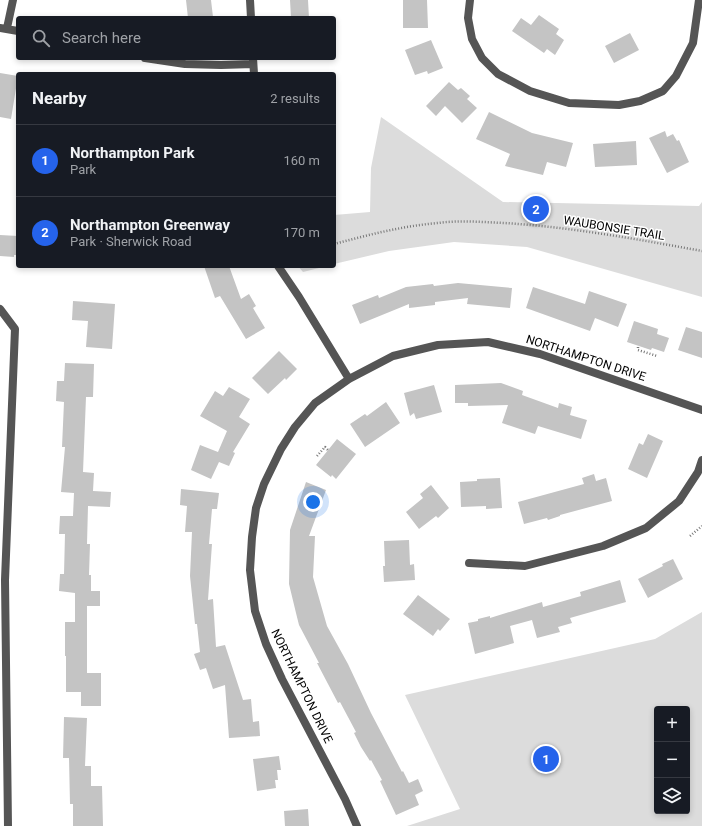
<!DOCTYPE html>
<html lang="en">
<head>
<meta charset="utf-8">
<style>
	:root { --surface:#171b24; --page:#242831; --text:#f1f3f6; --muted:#9ea1a6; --line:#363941; --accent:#2563eb }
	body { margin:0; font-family:Roboto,sans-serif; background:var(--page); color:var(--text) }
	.controls { position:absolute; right:12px; bottom:12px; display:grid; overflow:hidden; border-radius:4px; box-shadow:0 2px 6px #0003 }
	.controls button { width:36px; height:36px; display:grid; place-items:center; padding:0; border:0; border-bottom:1px solid var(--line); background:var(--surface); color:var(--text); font:20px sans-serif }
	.you { position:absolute; left:313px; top:502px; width:14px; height:14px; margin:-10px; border:3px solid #fff; border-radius:50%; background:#1a73e8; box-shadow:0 0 0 6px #1a73e833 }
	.badge { display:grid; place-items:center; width:26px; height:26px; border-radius:50%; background:var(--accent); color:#fff; font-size:13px; font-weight:700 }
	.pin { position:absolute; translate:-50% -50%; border:2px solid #fff; box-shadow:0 1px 4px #0006 }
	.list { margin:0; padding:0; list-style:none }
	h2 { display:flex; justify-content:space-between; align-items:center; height:52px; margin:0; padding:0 16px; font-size:17px }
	h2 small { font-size:13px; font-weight:400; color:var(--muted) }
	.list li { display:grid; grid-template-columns:26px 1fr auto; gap:12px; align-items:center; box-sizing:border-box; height:72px; padding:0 16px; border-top:1px solid var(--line) }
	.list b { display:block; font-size:15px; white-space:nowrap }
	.list p { margin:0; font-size:13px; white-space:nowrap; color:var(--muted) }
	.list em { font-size:13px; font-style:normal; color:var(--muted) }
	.icon { flex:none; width:22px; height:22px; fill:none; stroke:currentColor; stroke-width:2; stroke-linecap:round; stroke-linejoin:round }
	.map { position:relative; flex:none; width:702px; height:826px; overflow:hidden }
	.search { position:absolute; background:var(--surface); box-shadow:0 2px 6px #0003; left:16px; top:16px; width:320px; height:44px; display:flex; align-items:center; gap:10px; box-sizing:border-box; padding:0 14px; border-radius:4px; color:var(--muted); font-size:15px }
	.panel { position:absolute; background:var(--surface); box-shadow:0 2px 6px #0003; left:16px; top:72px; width:320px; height:196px; border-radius:4px }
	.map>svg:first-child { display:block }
	.green { fill:#dcdcdc; fill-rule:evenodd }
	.building { fill:#c4c4c4 }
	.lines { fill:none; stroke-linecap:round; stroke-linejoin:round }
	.path { stroke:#777; stroke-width:2.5; stroke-dasharray:1 2; stroke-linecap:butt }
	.street { stroke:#555; stroke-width:8 }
	.labels { text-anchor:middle; stroke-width:3; stroke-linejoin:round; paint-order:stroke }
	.street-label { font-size:12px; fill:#000; stroke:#fff }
</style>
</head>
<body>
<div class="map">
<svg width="702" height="826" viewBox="0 0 702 826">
	<rect width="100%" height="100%" fill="#fff"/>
	<path class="green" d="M381,117L503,202L699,206L702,202V297L527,247L454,242L389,251L334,264V215L370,212L371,168Z
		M298,266H327L303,272Z
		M702,612V826H407L460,809L405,695L655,639ZM657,709H687V811H657Z"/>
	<path class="building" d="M186,0H211L213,17L188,18Z
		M290,0H308L309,18H291Z
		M403,0H427L428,28H403Z
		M539,15L559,29L556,34L564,40L555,55L547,49L544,53L512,31L521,18L531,25Z
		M630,33L639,50L614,63L605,46Z
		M431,40L443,68L428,74L427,71L415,75L405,50Z
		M0,73L18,76L11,119L0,117Z
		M449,82L458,90L461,88L470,96L467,99L477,108L462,123L445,106L436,116L426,106Z
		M489,112L532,133L573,143L566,167L547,162L543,175L505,166L510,154L476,139Z
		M665,131L667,137L673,134L677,141L679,140L689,162L667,173L649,138Z
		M636,141L637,165L595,167L593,144Z
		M0,235L18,236V255H14V257L0,256Z
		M204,266H229L241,299L249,294L256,306L253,308L265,328L246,339L220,296L215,298Z
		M458,283L512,288L510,308L467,304L468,298L435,302V305L409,308V304L360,324L352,305L378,295L379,298L406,287L433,284L434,286Z
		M533,287L585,304L589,291L627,304L618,327L595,318L590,331L526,308Z
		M73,301L115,304L112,349L86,347L88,321L72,320Z
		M634,321L658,329L657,334L669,338L664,352L652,348L651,350L627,342Z
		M686,327L702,332V358L678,350Z
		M279,351L297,369L286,380L285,378L268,394L252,378Z
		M65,363L94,364L93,397H86L83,472L94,473L93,491L111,492L110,507L88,506L87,544H90L89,575H91V591H100V606H87V673H101V706H81V692H66V656H65V622H75V593L59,591L60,574H64L65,534H59L60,516H73L74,493L61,492L65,447H62L64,402L56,401L57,381H64Z
		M501,383L523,391L522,395L558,408L559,403L572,407L570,415L587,420L581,439L538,426L535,434L502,423L508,405L468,406V403H455V385Z
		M434,385L442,412L416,419L414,413L410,416L404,393Z
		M229,387L250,399L239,417L250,424L233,452L235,453L229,466L219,462L211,479L191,470L200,445L218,452L227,431L200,416L215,391L223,396Z
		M386,402L400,423L365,447L350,424L365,414L367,416Z
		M648,434L663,441L647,478L628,469L639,443L643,445Z
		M337,439L356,454L336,479L332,475L331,477L316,465Z
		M594,474L596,481L606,478L612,501L560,515V516L548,520L547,518L524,524L518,502L584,484L582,478Z
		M500,478L502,508L486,509V506L461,507L460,482L477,481V479Z
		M306,482L326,490L309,536H315L313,577L327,626L348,664L371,713L402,772L403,771L409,783L418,779L423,791L415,795L419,805L396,815L380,781L382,780L371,760L370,761L361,747L354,733L356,732L340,702L338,703L317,663H319L299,625L296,613L289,584L290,530Z
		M431,485L449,508L438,518L436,516L419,529L406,512L423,498L420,494Z
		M181,489L219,493L217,509H212L209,544H212L208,600L213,599L216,647L225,645L243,700L251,699L253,722L259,721L260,736L229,738L225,685L213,689L206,668L200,670L194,654L200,652L197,624H195L190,576L192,532H185L187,506L180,505Z
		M409,540L410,565L414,564L415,580L384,582L383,566H385L384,541Z
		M673,559L683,579L648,598L638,579L663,566L662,564Z
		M620,580L626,602L570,618L572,623L558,627L560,632L537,638L532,620L510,626L514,643L475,654L468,623L478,621V619L490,616V618L542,602L543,607L581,596L580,592Z
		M418,595L450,619L440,631L438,629L433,636L403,614Z
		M64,717L87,718L85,766H91V786H102L103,826H73V804H70L69,758H63Z
		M279,756L281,770H277L278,780H275L276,788L257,791L253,759Z
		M308,809L309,826H285L284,811Z"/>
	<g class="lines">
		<path class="path" d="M334,244C368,235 402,226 438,223C459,220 482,222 504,223C571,227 636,239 702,251
			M638,347V350L657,356
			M317,456L325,447L328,450
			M690,536L702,526"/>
		<path class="street" d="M250,0L251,18
			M470,0L468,18L472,39L482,58L498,74L530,91L569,103L619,105L640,101L663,91L676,76L693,43L699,0
			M0,28L18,31
			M7,28L13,0
			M145,58L185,64L221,65L253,64
			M253,58L254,74
			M278,266L299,297L349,379
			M0,309L15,329L5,580L8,826
			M469,563L525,566L603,546L646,528L679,501L698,472L702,460
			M357,826L345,799L282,679L266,644L255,611L250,570L252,537L256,508L264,484L281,449L295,427L315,403L349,379L393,356L438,345L488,342L540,354L702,410"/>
	</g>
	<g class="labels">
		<g class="street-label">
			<text transform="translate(614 228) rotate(9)" y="4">WAUBONSIE TRAIL</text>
			<text transform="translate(586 358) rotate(18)" y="4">NORTHAMPTON DRIVE</text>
			<text transform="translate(302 686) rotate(64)" y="4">NORTHAMPTON DRIVE</text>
		</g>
	</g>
</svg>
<div class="controls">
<button>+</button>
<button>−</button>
<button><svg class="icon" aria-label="layers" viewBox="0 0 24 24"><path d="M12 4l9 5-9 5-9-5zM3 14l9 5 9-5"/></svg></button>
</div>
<div class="you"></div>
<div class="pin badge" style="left:546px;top:759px">1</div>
<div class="pin badge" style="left:536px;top:209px">2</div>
<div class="search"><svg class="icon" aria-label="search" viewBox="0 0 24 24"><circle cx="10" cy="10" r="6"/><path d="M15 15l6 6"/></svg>Search here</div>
<section class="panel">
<h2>Nearby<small>2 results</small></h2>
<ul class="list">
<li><span class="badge">1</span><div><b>Northampton Park</b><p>Park</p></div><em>160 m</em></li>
<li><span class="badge">2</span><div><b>Northampton Greenway</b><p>Park · Sherwick Road</p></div><em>170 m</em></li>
</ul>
</section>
</div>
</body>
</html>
